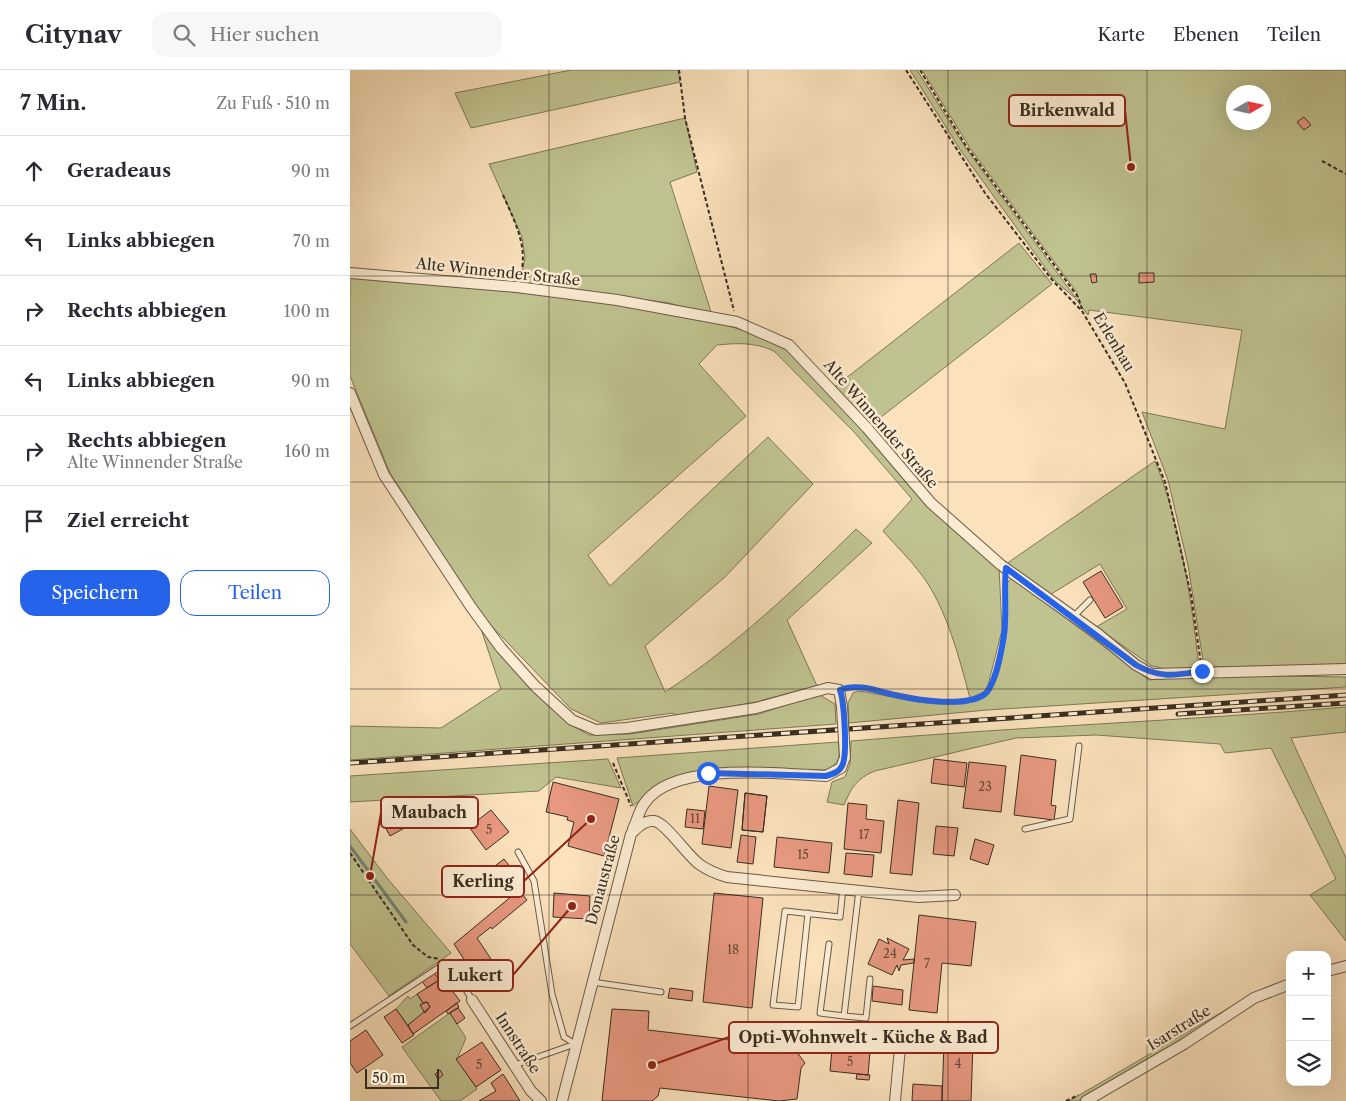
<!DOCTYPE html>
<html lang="de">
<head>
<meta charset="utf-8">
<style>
	:root { --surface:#fff; --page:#f7f7f7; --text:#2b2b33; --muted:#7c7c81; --line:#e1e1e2; --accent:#2563eb }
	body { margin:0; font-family:"Libre Caslon Text",serif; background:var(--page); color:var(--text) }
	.controls { position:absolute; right:15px; bottom:15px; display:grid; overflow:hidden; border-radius:10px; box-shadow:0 5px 20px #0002 }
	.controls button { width:45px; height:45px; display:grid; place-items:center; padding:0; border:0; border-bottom:1px solid var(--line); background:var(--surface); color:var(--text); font:25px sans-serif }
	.compass { position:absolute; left:876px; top:15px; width:45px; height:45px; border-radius:50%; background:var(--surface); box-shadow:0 5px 20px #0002; rotate:81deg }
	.scale { position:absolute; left:15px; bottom:12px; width:74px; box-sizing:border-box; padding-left:5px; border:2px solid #382e20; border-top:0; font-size:14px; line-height:18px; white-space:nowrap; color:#382e20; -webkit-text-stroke:4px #fcecd3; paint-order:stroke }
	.stop { position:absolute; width:15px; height:15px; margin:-11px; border:4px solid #2563eb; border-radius:50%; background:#fff }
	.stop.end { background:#2563eb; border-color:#fff; box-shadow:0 1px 5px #0008 }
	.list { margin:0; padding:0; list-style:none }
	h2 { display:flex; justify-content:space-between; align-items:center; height:65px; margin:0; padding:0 20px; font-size:21px }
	h2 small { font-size:16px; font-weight:400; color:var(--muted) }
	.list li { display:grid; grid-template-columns:32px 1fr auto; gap:15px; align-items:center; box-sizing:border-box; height:70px; padding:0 20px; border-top:1px solid var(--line) }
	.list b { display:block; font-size:19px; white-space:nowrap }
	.list p { margin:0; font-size:16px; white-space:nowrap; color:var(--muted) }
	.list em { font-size:16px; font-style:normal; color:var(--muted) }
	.actions { display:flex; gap:10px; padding:15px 20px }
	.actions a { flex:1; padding:11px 0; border:1px solid var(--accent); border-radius:15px; text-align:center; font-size:18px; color:var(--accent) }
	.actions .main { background:var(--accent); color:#fff }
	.icon { flex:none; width:28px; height:28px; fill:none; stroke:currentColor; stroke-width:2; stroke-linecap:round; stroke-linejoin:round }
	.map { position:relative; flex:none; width:996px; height:1031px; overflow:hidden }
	header { display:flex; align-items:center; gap:30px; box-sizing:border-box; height:70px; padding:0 25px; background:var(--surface); border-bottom:1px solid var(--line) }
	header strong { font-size:24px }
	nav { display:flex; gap:28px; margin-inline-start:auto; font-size:18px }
	.search { width:350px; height:45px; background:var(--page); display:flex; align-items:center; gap:12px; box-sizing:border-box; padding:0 18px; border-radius:15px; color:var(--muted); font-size:19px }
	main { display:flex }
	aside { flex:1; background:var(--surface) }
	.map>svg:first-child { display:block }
	.green { fill:#c0c390; stroke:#7c7858; fill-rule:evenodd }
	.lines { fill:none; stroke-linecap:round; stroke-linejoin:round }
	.stream { stroke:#76847b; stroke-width:3 }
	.building { fill:#e99981; stroke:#382e20 }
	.lane-casing { stroke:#695b47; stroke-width:7 }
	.street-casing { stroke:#695b47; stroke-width:12 }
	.path { stroke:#382e20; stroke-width:2; stroke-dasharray:4 2.5; stroke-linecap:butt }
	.lane { stroke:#fcecd3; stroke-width:5 }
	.street { stroke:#fcecd3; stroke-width:10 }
	.rail-casing { stroke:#382e20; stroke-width:5 }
	.rail { stroke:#fcecd3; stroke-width:3; stroke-dasharray:9; stroke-linecap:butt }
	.street-bridge-casing { stroke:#695b47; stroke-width:12; stroke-linecap:butt }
	.street-bridge { stroke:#fcecd3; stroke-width:10 }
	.route { stroke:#2563eb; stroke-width:6 }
	.grid { fill:none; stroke:#382e20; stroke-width:1; stroke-opacity:0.55 }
	.labels { text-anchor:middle; stroke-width:5; stroke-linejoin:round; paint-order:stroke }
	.number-label { font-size:12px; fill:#644938 }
	.street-label { font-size:15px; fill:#382e20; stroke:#fcecd3 }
	.leader { fill:none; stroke:#8f2418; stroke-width:2 }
	.callout-dot { fill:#8f2418; stroke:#fcecd3; stroke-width:2 }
	.callout { fill:#fcecd3; stroke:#8f2418; stroke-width:2 }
	.callout-label { font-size:16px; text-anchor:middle; font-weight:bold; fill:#382e20 }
</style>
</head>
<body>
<header>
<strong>Citynav</strong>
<div class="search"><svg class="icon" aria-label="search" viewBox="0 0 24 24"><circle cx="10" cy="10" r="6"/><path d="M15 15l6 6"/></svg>Hier suchen</div>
<nav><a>Karte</a><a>Ebenen</a><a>Teilen</a></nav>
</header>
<main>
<aside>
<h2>7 Min.<small>Zu Fuß · 510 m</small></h2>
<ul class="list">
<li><svg class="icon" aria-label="ahead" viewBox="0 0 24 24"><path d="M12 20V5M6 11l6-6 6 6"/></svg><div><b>Geradeaus</b></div><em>90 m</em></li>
<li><svg class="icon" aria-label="left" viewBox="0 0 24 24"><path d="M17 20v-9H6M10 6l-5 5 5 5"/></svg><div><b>Links abbiegen</b></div><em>70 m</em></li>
<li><svg class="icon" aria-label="right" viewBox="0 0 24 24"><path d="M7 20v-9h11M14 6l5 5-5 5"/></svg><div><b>Rechts abbiegen</b></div><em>100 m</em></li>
<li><svg class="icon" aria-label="left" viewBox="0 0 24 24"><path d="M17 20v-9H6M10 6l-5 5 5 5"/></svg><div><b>Links abbiegen</b></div><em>90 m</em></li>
<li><svg class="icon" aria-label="right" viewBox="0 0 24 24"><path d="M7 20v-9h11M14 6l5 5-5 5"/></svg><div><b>Rechts abbiegen</b><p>Alte Winnender Straße</p></div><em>160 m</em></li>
<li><svg class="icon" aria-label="arrive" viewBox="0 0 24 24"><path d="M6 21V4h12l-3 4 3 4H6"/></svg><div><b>Ziel erreicht</b></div></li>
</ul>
<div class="actions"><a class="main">Speichern</a><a>Teilen</a></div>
</aside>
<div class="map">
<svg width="996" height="1031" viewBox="0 0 996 1031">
	<rect width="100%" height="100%" fill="#fbe2bc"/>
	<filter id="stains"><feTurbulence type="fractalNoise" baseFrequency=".004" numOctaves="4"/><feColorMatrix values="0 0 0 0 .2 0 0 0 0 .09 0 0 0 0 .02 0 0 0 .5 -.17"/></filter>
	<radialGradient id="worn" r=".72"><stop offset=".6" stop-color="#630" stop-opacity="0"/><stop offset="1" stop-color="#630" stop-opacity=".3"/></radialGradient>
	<path class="green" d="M221,0H328L330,12L121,58L105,23Z
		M560,0H567L615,77L725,227L728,224L620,78L572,0H996V595L854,597L838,495L818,410L792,342L875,359L892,260L739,240L738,245L725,228L705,211L611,81ZM884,22H914V52H884Z
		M335,48L347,102L320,112L362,245L319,233L170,213L175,188L172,167L139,94Z
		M669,173L702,214L517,358L482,319Z
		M0,205L223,228L355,249L402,263L437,278L649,497L652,560L638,615L634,622L620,628C609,588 597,538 571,504C560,489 545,475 533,461L562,429L504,362L424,281C404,272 388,273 367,275L349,294L396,346L238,485L260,516L418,367L463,414L375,507L295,576L315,622C385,576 446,518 506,459L522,473L437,550L467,616L406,632L327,646L323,643L251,653L221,639L132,546L40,403L0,306Z
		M805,391C830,451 842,533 849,598L821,600L802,596L746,557L777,539L750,494L698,526L656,494Z
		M662,508L799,610L856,605L996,607V617L637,640L499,653L498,633L503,623L508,621C549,626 596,645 636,626C657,606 657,545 656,517L658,512Z
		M130,556L176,611L223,656L239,665L280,664L409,644L468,624L485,634L486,654L0,690V656L91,658L151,619Z
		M996,637V662L941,668L996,788V871L960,825L986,809L921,678L875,683L870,674L746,665L666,668L525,701C507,708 501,718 494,735L477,732L482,712L495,707L500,694L501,671C666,657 831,651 996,637Z
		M488,672C491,687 490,694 475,700L356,698L304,719L283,736L267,688Z
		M258,689L271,718L206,707L189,721L0,732V706Z
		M0,759L37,808L101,883L39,926L0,874Z
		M919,917L750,1019L728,1031H719L903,924Z
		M67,924L73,933L70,935L75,943L58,955L46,939L58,926L60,929Z
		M100,943L116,968L107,989L127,1019L110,1031H91L52,977Z"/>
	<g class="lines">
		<path class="stream" d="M0,776L56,852"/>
	</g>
	<path class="building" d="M954,47L961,55L954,60L947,52Z
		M789,203H804V212L789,213Z
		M740,204H746L747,212L742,213Z
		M751,501L773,537L755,548L733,512Z
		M671,685L706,690L701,735L706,736L704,750L664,745Z
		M584,689L617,693L614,717L581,713Z
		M619,692L656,696L651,742L613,738Z
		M203,712L269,729L254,786L218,776L224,752L217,750L218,747L196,742Z
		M359,716L388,720L381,778L352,774Z
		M395,723L417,726L413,762L392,760Z
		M395,723L417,726L413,762L392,760Z
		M548,730L569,733L562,805L540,803Z
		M59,733L66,745L57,750L60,755L40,766L31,749Z
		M498,733L517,735L516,749L534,751L531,783L494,779Z
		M337,739L355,741L353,759L335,757Z
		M141,740L159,762L136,780L119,757Z
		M586,756L608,758L604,786L583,784Z
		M391,765L406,767L403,794L387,792Z
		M427,767L482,773L479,803L424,797Z
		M625,769L644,775L638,795L620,789Z
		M496,783L524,785L522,807L494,804Z
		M154,789L171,810L154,823L137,802Z
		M169,820L177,830L142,859L141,857L127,868L145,895L126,908L104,874Z
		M204,823L240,826L239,849L203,847Z
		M364,823L413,828L402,938L353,932Z
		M569,845L626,852L621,896L592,893L587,943L559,940Z
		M537,868L559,879L553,890L564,889V893L551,895L549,901L547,895L542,905L518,894L529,869L539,874Z
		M84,902L89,910L77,918L71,910Z
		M89,910L95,911L110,931L63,964L58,955L80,937L77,932L73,933L67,924Z
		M523,916L553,920L552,935L522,931Z
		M320,918L343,921L342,931L318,928Z
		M77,932L80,937L75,943L70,935Z
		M107,933L109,937L98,944L96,941Z
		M108,938L115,948L107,954L100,943Z
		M46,939L64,965L52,973L34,947Z
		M262,939L299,941L298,960L443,977L455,993L451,998L447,1029L429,1031L310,1018L308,1026L302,1031H252Z
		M16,960L33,985L7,1003L0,993V971Z
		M132,972L151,1000L126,1017L106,989Z
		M594,972L623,973L621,1031H592Z
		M482,979L520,982L518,1005L480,1001Z
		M90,1000L93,1005L88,1009L85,1004Z
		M153,1004L170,1031H129L146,1021L141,1013Z
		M507,1004L520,1005L519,1010L506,1009Z
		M563,1014L592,1016V1031H562Z"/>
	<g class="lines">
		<g class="lane-casing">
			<path id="lane" d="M723,547L740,530
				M675,759L720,749L729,676
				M168,782L184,811L202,924L214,967L225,974
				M458,843L448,937L423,935L435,841L490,847L493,818
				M479,874L470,943L494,946L509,820
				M242,912L311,922
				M494,946L516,948L520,909
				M0,956L91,896L104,899L122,930
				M165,995L225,974"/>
		</g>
		<g class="street-casing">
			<path id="street" d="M0,203L167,217L267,230L387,252L439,275L517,358L581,433L651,495L748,564L786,595L802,604L996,599
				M0,323L34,405L121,537L151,578L185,616L222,650L246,660L277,658L406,638L478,618L489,620L492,637
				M283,759C287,751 289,741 294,734C322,690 432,704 476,706L491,698L495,687
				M977,901L996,896
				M122,930L181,1021L191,1031
				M212,1031L281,764C287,758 294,750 304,751C315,752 337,785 349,794C357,800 367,804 377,807L568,827L605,825
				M545,1031L550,978
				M736,1031L834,974L904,928L940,914"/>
		</g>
		<path class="path" d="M329,0L335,48L384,241
			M556,0L635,123L703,211L732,241L775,313L815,412L841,525L851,594
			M570,0L616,76L728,227L732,239
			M972,91L996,104
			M153,125C165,152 179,177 170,208
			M497,617C518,616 540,624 561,628C578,631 622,636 636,623C647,613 654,570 655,554C657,539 653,524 655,508
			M263,693L281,736
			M0,783L63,875L78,887L90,889
			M716,1031L728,1025"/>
		<use href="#lane" class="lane"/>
		<use href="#street" class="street"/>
		<g class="rail-casing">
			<path id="rail" d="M828,644L996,633
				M0,693L996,625"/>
		</g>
		<use href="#rail" class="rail"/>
		<g class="street-bridge-casing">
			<path id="street-bridge" d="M492,637L495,687"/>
		</g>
		<use href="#street-bridge" class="street-bridge"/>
	</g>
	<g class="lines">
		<path class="route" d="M358,703L476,706C483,704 489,702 492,696C498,686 494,631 490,620C507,613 527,621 545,625C567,630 616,638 635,624C646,615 655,566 655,552C656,534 654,516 656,498L786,595C811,609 825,605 852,601"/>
	</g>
	<path class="grid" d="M199,0V1031M398,0V1031M598,0V1031M797,0V1031M0,206H996M0,412H996M0,619H996M0,825H996"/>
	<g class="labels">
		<g class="number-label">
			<text x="635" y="721">23</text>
			<text x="345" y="753">11</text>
			<text x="139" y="764">5</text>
			<text x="514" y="769">17</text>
			<text x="453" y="789">15</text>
			<text x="383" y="884">18</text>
			<text x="540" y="888">24</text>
			<text x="577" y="898">7</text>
			<text x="500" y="996">5</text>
			<text x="608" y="998">4</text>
			<text x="129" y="999">5</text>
		</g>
		<g class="street-label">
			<text transform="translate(148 202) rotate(6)" y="5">Alte Winnender Straße</text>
			<text transform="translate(764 272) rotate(59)" y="5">Erlenhau</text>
			<text transform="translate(531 354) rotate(49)" y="5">Alte Winnender Straße</text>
			<text transform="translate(253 810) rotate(-75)" y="5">Donaustraße</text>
			<text transform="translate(829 958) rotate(-32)" y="5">Isarstraße</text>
			<text transform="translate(168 973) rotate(57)" y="5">Innstraße</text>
		</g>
	</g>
	<path class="leader" d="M781 97L775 40M20 806L31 743M241 749L174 811M222 836L163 905M302 995L379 967"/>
	<g class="callout-dot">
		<circle cx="781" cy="97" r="5"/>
		<circle cx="20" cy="806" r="5"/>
		<circle cx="241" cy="749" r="5"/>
		<circle cx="222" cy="836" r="5"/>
		<circle cx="302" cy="995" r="5"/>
	</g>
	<g class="callout">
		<rect x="659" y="25" width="116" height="31" rx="5"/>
		<rect x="31" y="727" width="97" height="31" rx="5"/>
		<rect x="92" y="796" width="82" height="31" rx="5"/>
		<rect x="88" y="890" width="75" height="31" rx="5"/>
		<rect x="379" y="952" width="269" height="31" rx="5"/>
	</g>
	<g class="callout-label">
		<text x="717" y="46">Birkenwald</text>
		<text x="79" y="748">Maubach</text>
		<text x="133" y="817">Kerling</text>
		<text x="125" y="911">Lukert</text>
		<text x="513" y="973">Opti-Wohnwelt - Küche &amp; Bad</text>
	</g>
	<rect width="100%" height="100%" filter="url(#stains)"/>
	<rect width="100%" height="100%" fill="url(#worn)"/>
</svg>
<div class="controls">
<button>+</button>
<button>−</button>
<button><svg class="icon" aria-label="layers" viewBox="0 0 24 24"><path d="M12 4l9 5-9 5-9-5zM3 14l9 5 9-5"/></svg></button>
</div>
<svg class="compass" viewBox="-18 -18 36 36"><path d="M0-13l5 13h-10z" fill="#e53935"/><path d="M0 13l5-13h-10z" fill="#7c7c81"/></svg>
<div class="scale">50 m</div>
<div class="stop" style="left:358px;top:703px"></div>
<div class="stop end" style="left:852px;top:601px"></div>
</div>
</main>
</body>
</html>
